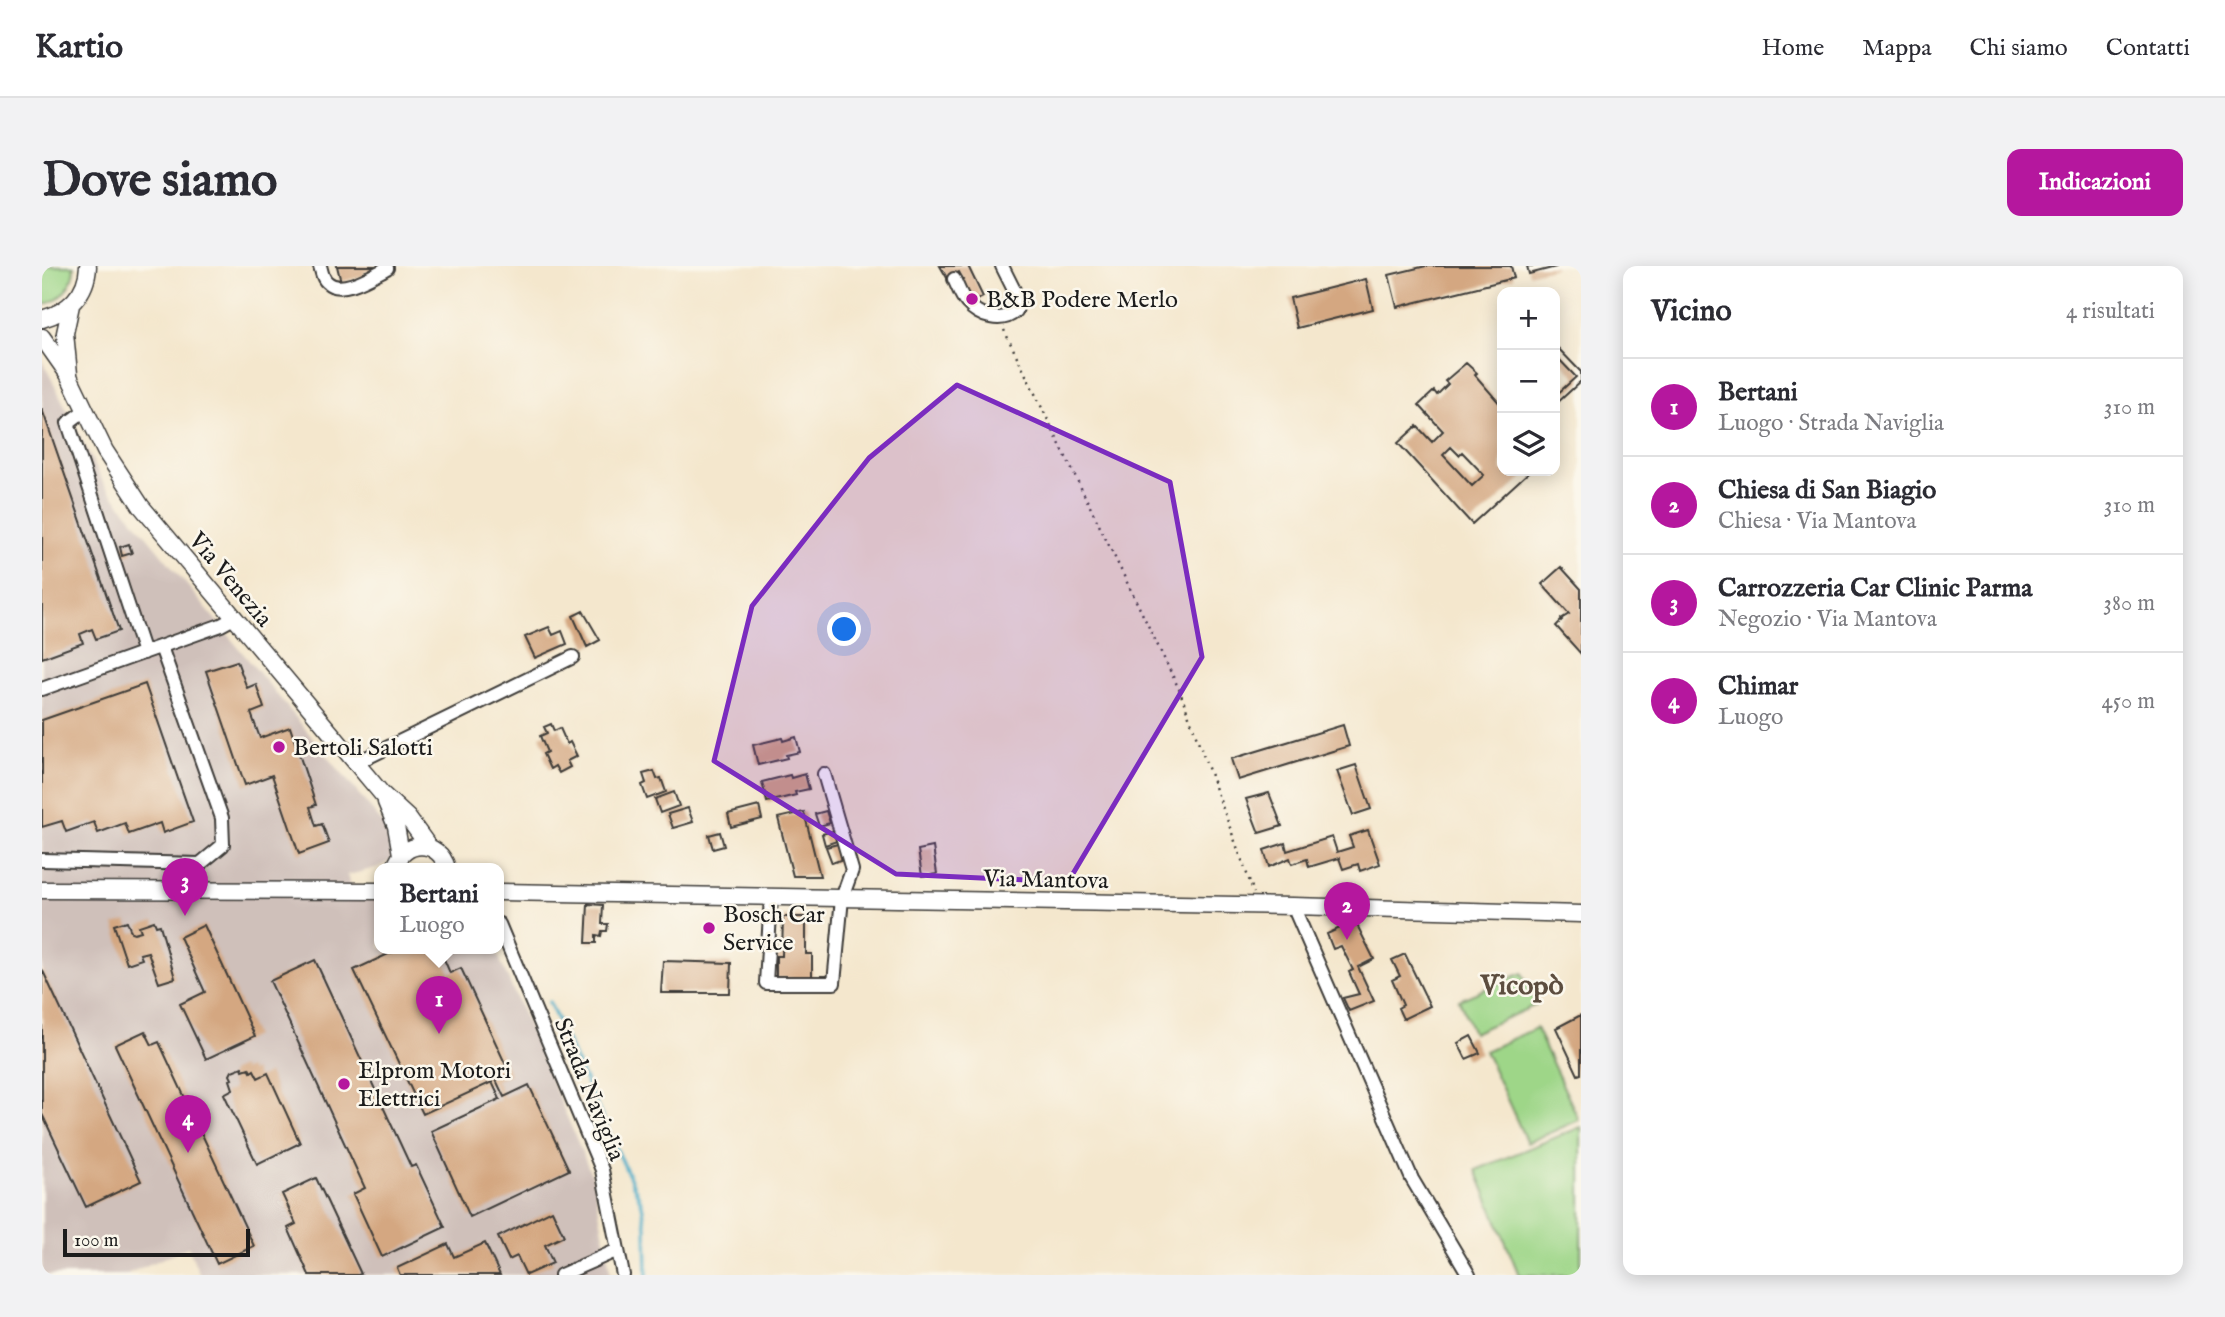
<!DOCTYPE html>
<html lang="it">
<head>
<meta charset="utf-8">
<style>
	:root { --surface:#fff; --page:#f2f2f3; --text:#2b2b33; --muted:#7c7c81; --line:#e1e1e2; --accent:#b5179e }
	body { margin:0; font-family:"IM FELL English",serif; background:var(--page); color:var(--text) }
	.controls { position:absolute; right:21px; top:21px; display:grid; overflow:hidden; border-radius:14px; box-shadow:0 4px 18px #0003 }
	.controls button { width:63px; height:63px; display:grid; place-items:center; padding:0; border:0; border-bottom:2px solid var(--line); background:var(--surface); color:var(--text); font:35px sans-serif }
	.scale { position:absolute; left:21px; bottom:18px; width:187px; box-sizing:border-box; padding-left:7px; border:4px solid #1c1c1c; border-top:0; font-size:19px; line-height:24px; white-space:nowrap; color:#1c1c1c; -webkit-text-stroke:5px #fbf7ec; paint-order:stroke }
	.you { position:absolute; left:803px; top:364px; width:24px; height:24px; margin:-18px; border:5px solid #fff; border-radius:50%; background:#1a73e8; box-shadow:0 0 0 10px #1a73e833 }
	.badge { display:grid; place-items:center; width:46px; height:46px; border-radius:50%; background:var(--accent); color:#fff; font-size:23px; font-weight:700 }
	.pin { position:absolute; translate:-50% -58px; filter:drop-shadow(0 2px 4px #0008) }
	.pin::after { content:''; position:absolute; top:37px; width:24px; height:21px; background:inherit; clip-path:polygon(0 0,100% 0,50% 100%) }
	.popup { position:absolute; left:332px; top:597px; width:130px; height:91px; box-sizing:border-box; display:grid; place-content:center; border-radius:14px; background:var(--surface); filter:drop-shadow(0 2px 5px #0005); font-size:23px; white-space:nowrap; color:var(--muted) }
	.popup b { font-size:26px; color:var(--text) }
	.popup::after { content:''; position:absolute; left:50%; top:100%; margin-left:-14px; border:14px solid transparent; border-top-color:var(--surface) }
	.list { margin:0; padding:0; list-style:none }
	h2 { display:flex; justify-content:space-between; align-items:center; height:91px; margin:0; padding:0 28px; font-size:30px }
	h2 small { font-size:23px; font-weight:400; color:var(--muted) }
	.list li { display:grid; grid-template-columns:46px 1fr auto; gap:21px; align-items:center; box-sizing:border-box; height:98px; padding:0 28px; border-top:2px solid var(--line) }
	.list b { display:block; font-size:26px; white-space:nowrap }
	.list p { margin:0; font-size:23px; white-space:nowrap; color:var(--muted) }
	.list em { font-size:23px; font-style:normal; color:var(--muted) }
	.icon { flex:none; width:38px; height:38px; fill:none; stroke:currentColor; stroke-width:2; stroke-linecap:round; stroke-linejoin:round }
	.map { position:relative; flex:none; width:1539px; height:1009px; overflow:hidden; border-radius:14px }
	header { display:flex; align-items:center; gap:42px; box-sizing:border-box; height:98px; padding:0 35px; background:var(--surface); border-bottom:2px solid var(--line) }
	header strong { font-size:33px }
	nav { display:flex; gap:38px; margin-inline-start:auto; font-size:24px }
	.intro { display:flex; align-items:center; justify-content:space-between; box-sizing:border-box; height:168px; padding:0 42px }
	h1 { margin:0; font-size:49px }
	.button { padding:18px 32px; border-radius:14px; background:var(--accent); color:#fff; font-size:24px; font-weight:700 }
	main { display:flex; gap:42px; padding:0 42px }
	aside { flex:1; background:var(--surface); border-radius:14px; box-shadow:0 4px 18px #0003 }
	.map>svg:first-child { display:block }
	.industrial { fill:#cfc0ba }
	.green { fill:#9ed688; stroke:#5d7952; stroke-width:2 }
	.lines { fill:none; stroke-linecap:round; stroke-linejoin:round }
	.stream { stroke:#48acc7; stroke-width:3.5 }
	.building { fill:#d4a781; fill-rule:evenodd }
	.minor-casing { stroke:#3c3a37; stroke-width:16 }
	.major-casing { stroke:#3c3a37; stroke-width:19 }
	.path { stroke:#3c3a37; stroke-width:2.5; stroke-dasharray:2 5; stroke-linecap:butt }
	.minor { stroke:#fff; stroke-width:12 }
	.major { stroke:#fff; stroke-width:16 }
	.marked { fill:#7b2cbf; fill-opacity:0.2; stroke:#7b2cbf; stroke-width:5; stroke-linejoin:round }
	.poi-dot { fill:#b5179e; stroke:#fbf7ec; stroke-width:2.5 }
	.labels { text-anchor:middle; stroke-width:5; stroke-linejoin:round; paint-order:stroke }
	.poi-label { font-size:24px; fill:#1c1c1c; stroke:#fbf7ec; text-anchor:start }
	.street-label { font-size:24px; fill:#1c1c1c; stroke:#fbf7ec }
	.quarter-label { font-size:28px; font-weight:bold; fill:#5c4d3f; stroke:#fbf7ec }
</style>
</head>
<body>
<header>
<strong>Kartio</strong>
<nav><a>Home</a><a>Mappa</a><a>Chi siamo</a><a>Contatti</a></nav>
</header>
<div class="intro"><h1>Dove siamo</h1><a class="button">Indicazioni</a></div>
<main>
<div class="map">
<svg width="1539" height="1009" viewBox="0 0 1539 1009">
	<rect width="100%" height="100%" fill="#fbf7ec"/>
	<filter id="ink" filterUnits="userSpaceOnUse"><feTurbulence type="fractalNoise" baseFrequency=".0143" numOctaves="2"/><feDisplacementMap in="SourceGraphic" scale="14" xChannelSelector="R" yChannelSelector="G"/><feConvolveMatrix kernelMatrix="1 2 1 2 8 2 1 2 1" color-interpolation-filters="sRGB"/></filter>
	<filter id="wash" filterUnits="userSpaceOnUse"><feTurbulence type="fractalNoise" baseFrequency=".00686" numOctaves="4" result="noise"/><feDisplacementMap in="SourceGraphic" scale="28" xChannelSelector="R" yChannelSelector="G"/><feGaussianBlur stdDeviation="1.57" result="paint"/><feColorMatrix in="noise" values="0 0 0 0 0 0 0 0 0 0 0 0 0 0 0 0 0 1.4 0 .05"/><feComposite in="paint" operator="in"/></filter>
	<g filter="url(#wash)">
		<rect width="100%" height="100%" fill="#f4e7cd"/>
		<path class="industrial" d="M0,94L62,218L347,565L355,592L334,602L306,609L308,630L337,633L338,682H453L551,912L569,1009H158L146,981L83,1009H0Z"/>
		<path class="green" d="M0,0H32C32,19 19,35 0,39Z
			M1480,707L1494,739L1431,767L1417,734Z
			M1494,762L1537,854L1485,877L1443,785Z
			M1539,861V1009H1477L1434,904Z"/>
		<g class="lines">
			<path class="stream" d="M507,736L600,938L604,961L605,1009"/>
		</g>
		<g id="blocks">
			<path class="building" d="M295,0H336L334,3L322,6L323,10L299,16Z
				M898,0H926L941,31L929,37L918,15L921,13L917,6L905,12Z
				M1384,0H1469L1472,12L1355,41L1347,9Z
				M1485,0H1514V1L1487,8Z
				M1324,13L1331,43L1255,62L1248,32Z
				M1513,79L1539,106V115L1513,139V130L1534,111L1513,89Z
				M1424,97L1435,107L1433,109L1460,140V205H1488L1430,258L1356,177L1375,160L1390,176L1401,165L1377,139L1392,125L1395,129L1406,118L1403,115ZM1409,181L1417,189L1420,186L1442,209L1430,220L1401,189Z
				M0,143L77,365L54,373L50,363L38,368L41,377L0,392Z
				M87,278L90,287L80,290L78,281Z
				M1519,301L1539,323V388L1514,360L1520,354L1519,353L1527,348L1500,318Z
				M541,345L558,374L545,381L531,350Z
				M507,361L511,369L520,365L525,378L493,392L483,371Z
				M195,395L205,422L214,418L222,442L209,447L218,472L248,461L274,539L268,541L274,560L280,558L287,577L257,588L230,509L203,519L164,405Z
				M103,418L151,556L121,567L118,557L87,568L83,557L56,567L52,556L24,566L20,555L0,561V454Z
				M509,458L512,465L518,462L525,478L528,476L535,490L525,495L528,501L517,507L513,500L508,503L501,488L505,486L498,470L505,467L502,461Z
				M1301,459L1307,480L1196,514L1189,493Z
				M754,471L758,486L744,489L745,492L716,499L711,479L740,472L741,475Z
				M1314,499L1329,543L1311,549L1295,505Z
				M612,505L615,513L619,512L624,526L605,533L600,519L604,517L601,508Z
				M763,508L767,523L753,526L754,529L725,536L720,516L748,509L749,512Z
				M632,526L637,540L618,547L613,533Z
				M1227,527L1240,560L1217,567L1204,533Z
				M717,540L720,553L689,561L686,548Z
				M646,542L651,556L631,562L626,548Z
				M784,545L788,557L777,560L773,548Z
				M762,546L778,610H751L736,552Z
				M1326,564L1338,598L1318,605L1316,598L1301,603L1297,592L1267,601L1265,593L1250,598L1248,592L1227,601L1222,584L1243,577L1245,585L1290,571L1295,586L1311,581L1307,570Z
				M791,565L795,575L783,579L780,568Z
				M678,566L682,580L671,583L667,569Z
				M796,578L801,593L790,597L784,581Z
				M891,581L895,608L880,610L876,584Z
				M546,638L561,639L560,658H566L565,665H560L559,670L554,669V677H544Z
				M741,651H764V688H770V713L734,712V690H740Z
				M85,655L89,666L92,667L99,665L97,660L112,655L114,660L118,659L133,712L117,717L106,686L98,688L100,693L85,698L72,659Z
				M1313,655L1332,693L1316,701L1332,735L1307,745L1301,732L1317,728L1307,706L1311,704L1299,680L1291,683L1285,668Z
				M162,659L213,770L164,793L138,738L163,726L138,671Z
				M359,682H392L398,695L402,693L408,707L419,702L468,808L454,814L462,831L487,819L527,904L428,951L389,865L458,833L450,816L381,848L312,704Z
				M1363,688L1388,740L1361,753L1356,742L1361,739L1350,714L1358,710L1350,694Z
				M273,694L369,901L374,899L403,961L340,991L311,928L323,922L228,715Z
				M621,695L689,697L688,727H619Z
				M0,703L99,915L44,941L0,848Z
				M1539,749V808L1536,809L1514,762Z
				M103,765L110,779L117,776L212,980L175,998L73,779Z
				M1429,770L1438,787L1424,793L1416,777Z
				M200,801L201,804L207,802L209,806L212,804L216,812L226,807L258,877L215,898L182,828L191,823L188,814L190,813L188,809L190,805Z
				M274,912L319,1008L316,1009H267L246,962L254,958L240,928Z
				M510,944L522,970L503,979L511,997L484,1009L475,990L467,994L456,971Z
				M443,977L458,1009H358L355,1002L406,978L412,991Z"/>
		</g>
	</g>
	<g filter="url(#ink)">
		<use href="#blocks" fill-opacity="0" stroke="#3c3a37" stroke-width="2"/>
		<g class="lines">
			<g class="minor-casing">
				<path id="minor" d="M278,0C280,6 280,12 285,16C299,30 331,9 345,2L344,0
					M912,13C916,21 919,31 925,37C937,51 960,58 974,45L976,38L975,30L960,0
					M43,144L26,157L102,387
					M0,423L179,359L192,352
					M314,497L531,391
					M0,594L158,598L181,579L180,552L119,381
					M729,630L724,717H792L800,632L810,604L782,508
					M1251,640L1370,913L1427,1009
					M457,658L560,904L581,1009
					M519,1009L576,984"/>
			</g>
			<g class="major-casing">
				<path id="major" d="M0,53C26,46 45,28 46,0
					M0,71L26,108L63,185L99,240L340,528L366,552L387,581
					M27,108L23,67L29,39
					M344,536L354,560L359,588
					M353,602C361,573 397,573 405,602
					M0,624L338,625
					M457,626L1251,640L1539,648"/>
			</g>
			<path class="path" d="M962,64L1137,423L1212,627"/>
			<use href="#minor" class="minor"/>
			<use href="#major" class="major"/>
		</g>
	</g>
	<path class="marked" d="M915,119L1128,216L1160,391L1026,616L854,608L672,495L710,340L827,192Z"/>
	<g class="poi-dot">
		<circle cx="930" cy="33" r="7"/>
		<circle cx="237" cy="481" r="7"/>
		<circle cx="667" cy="662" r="7"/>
		<circle cx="302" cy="818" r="7"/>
	</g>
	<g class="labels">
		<g class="poi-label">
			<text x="944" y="41">B&amp;B Podere Merlo</text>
			<text x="251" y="489">Bertoli Salotti</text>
			<text x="681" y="656">Bosch Car<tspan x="681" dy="28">Service</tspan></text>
			<text x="316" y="812">Elprom Motori<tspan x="316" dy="28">Elettrici</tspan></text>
		</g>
		<g class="street-label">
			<text transform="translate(189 313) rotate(50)" y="8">Via Venezia</text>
			<text transform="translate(1004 613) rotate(1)" y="8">Via Mantova</text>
			<text transform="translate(548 823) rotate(68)" y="8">Strada Naviglia</text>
		</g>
		<g class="quarter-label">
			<text x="1480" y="728">Vicopò</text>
		</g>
	</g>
</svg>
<div class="controls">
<button>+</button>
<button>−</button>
<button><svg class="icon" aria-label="layers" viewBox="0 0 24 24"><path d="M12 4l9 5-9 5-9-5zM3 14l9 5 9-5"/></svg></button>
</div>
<div class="scale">100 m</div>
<div class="you"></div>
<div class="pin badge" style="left:397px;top:768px">1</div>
<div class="popup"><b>Bertani</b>Luogo</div>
<div class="pin badge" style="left:1305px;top:674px">2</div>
<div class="pin badge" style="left:143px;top:650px">3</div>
<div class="pin badge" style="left:146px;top:887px">4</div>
</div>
<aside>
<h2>Vicino<small>4 risultati</small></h2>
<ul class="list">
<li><span class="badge">1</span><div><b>Bertani</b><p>Luogo · Strada Naviglia</p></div><em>310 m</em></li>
<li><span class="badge">2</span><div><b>Chiesa di San Biagio</b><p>Chiesa · Via Mantova</p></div><em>310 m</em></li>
<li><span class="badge">3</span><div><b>Carrozzeria Car Clinic Parma</b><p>Negozio · Via Mantova</p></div><em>380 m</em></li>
<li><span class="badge">4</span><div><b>Chimar</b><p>Luogo</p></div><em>450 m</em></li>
</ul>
</aside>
</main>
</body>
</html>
